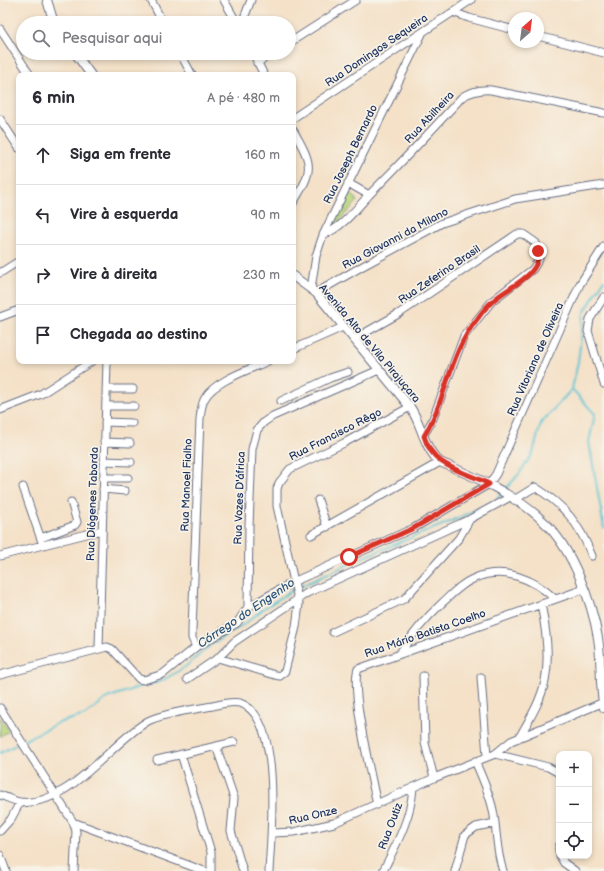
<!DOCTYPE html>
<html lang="pt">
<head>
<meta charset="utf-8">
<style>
	:root { --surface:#fff; --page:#f2f2f3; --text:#2b2b33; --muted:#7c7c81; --line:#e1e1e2 }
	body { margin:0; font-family:"Balsamiq Sans",sans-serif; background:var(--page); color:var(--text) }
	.controls { position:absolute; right:12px; bottom:12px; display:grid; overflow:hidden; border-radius:8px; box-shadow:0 2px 6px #0003 }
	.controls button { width:36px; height:36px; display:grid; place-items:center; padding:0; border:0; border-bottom:1px solid var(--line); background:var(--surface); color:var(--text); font:20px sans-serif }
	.compass { position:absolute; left:508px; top:12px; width:36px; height:36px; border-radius:50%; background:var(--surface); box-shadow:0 2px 6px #0003; rotate:28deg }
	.stop { position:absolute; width:12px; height:12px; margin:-9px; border:3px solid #d93025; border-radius:50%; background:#fff }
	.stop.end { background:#d93025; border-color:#fff; box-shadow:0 1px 4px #0008 }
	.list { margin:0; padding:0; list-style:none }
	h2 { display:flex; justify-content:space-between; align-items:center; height:52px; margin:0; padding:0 16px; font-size:17px }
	h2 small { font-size:13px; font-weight:400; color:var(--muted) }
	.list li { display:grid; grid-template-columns:26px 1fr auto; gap:12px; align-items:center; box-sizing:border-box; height:60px; padding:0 16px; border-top:1px solid var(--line) }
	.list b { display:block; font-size:15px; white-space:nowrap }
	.list em { font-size:13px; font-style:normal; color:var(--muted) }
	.icon { flex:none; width:22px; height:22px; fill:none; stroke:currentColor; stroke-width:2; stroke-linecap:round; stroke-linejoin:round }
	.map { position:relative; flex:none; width:604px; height:871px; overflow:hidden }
	.search { position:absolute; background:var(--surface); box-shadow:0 2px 6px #0003; left:16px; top:16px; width:280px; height:44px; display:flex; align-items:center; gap:10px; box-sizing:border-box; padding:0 14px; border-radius:22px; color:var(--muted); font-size:15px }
	.panel { position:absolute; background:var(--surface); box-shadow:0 2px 6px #0003; left:16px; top:72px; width:280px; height:292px; border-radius:8px }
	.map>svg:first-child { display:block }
	.park { fill:#b8d57b; stroke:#6a826c }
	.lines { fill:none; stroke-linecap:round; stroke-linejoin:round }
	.stream { stroke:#59c3d4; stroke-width:2 }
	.minor-casing { stroke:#676d83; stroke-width:9 }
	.major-casing { stroke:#676d83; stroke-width:10 }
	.minor { stroke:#fff; stroke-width:7 }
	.major { stroke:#fff; stroke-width:8 }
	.route { stroke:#d93025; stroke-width:5 }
	.labels { text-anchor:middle; stroke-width:3.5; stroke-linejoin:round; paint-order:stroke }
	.street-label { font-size:11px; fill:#1b2f5e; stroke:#f7f3e8 }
	.water-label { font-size:12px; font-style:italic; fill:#2a547c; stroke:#f7f3e8 }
</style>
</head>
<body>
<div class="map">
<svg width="604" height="871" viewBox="0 0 604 871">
	<rect width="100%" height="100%" fill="#f7f3e8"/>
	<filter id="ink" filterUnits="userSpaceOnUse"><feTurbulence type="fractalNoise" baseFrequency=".025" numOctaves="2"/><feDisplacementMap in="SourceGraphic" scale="8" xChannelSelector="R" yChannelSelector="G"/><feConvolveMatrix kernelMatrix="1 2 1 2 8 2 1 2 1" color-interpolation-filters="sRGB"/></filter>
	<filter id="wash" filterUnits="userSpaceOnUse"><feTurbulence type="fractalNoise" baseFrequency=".012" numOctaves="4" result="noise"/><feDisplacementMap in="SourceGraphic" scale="16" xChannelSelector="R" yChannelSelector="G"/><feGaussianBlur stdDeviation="0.9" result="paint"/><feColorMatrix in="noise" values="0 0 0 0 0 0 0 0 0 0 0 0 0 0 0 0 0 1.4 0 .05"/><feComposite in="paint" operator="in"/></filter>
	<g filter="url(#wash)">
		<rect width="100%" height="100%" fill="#f4e1c8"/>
		<path class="park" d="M345,193C352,193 355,196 357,202L330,230H329Z
			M0,717L9,731L0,736Z"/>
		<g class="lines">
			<path class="stream" d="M572,389L595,414L589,442L604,528
				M504,491L519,474L533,453L541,423L572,389L578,362L584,313L604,280
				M0,753L58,723L85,715L107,698L142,686L162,681L185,667L212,644L246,623L263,609L291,591L364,557L447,523L494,502L501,494"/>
		</g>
	</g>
	<g filter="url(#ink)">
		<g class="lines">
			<g class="minor-casing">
				<path id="minor" d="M151,0L163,23
					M224,0L237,23
					M453,12L469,18L514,30
					M242,23L251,0
					M0,29L30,75
					M538,36L604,53
					M289,43L356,0
					M180,53L192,75
					M253,53L264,75
					M257,63L273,53
					M293,118L471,0
					M0,119L19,148
					M293,130C313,165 314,169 293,203
					M348,183L369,195
					M323,235C342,228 356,209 369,195C401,163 432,130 462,97C472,91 480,89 491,90L604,113
					M0,273L19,261
					M311,289L316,256L323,235L422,34
					M316,293L361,267L442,223L515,199L604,185
					M604,297L590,319L588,331L604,384
					M0,317L19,310
					M354,339L400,313L517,234H523L536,243L539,259L533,269L492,301L464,336L432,421L423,436
					M293,349L343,327
					M106,389H133
					M281,401L330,378L348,372
					M106,406H134
					M0,410L41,394L92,361
					M105,422L132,423
					M104,442L130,443
					M104,461L131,462
					M103,478H128
					M23,487L43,545
					M103,489L125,491
					M318,500L327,527
					M514,500L535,487C565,506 579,523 592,556
					M311,535L440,462
					M41,538L75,525L77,522L71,502
					M0,556L102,530
					M248,607L249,526L252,449L257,430L264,422L273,416L379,370
					M333,632L404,599L459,538L470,519
					M196,647L192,638V630L200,419C201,412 201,405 205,398C214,381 251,369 268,361
					M99,648L107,361
					M400,653C413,633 424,620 441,604C451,595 462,583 475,578C504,566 534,579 555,599
					M218,658L275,675L280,676L285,671L296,627L299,604L277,506V489L279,483L290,469L344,443L410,407
					M0,675L107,647L112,649L139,679L144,680L163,674L196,647L237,623L248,607L293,582L414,528L489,484L496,474L580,284L604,246
					M423,676L425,743L434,778
					M481,677L487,756
					M187,679L218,658L234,642L307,593L470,519L510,497
					M0,708L73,822L76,831L74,871
					M519,738C529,720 541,701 545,681C550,656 546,629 541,604
					M216,746L234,798L231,831L243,871
					M181,754L211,852V871
					M495,754L548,767L559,773
					M157,760L234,742
					M475,761C482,777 489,792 493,810C497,830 496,851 503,871
					M0,795C6,797 14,801 20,802C68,808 110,743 148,721C163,713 195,709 213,706C221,704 231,701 240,703C283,717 271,835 269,871
					M377,805C372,779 350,689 358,669L584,589
					M73,822L204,871
					M0,831L11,819L20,802
					M272,833L294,832L334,823L434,778L495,754L511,741L604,702
					M559,846V851
					M0,855L6,871
					M560,856L564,863L575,871
					M383,871C396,845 411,818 413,788
					M455,871L465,835L476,827L495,823"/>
			</g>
			<g class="major-casing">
				<path id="major" d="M47,0L54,23
					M75,53L91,75
					M293,276L316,293L410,407C422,424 423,447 440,462C475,477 517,495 544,522C572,548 592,602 598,638C602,661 599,685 604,708"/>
			</g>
			<use href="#minor" class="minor"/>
			<use href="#major" class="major"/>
		</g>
	</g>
	<g class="lines" filter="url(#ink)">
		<path class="route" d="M349,557L414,528L489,484C462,470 433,468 424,436C447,399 449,353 478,318C482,312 488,305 494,300C508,287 542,275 538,251"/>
	</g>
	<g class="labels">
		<g class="street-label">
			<text transform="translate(376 50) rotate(-34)" y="4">Rua Domingos Sequeira</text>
			<text transform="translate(429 117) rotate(-47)" y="4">Rua Abilheira</text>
			<text transform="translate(350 154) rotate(-64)" y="4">Rua Joseph Bernardo</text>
			<text transform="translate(395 238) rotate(-28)" y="4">Rua Giovanni da Milano</text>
			<text transform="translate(439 274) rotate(-34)" y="4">Rua Zeferino Brasil</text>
			<text transform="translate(370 343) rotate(50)" y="4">Avenida Alto de Vila Pirajuçara</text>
			<text transform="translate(535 359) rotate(-66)" y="4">Rua Vitoriano de Oliveira</text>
			<text transform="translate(335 434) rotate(-27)" y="4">Rua Francisco Rêgo</text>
			<text transform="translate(186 485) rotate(-88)" y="4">Rua Manoel Fialho</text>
			<text transform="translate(239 498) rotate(-88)" y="4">Rua Vozes D'áfrica</text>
			<text transform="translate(92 504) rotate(-88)" y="4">Rua Diógenes Taborda</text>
			<text transform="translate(425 633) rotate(-19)" y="4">Rua Mário Batista Coelho</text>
			<text transform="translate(313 815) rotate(-13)" y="4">Rua Onze</text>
			<text transform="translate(390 826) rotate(-69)" y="4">Rua Outiz</text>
		</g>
		<g class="water-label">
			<text transform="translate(246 613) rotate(-34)" y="4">Córrego do Engenho</text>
		</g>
	</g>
</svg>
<div class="controls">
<button>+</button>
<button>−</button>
<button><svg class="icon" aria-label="locate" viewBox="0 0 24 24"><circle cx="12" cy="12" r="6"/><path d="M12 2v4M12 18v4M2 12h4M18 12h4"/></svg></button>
</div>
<svg class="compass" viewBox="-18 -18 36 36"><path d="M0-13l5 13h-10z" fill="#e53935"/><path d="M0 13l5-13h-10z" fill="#7c7c81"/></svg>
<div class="stop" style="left:349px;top:557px"></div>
<div class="stop end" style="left:538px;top:251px"></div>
<div class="search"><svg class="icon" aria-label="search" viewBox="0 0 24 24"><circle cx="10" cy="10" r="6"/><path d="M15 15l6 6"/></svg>Pesquisar aqui</div>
<section class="panel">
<h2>6 min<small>A pé · 480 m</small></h2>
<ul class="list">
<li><svg class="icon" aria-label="ahead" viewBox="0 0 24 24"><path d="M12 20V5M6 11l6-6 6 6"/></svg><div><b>Siga em frente</b></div><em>160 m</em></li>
<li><svg class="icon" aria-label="left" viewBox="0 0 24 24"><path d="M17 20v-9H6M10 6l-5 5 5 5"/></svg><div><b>Vire à esquerda</b></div><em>90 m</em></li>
<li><svg class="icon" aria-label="right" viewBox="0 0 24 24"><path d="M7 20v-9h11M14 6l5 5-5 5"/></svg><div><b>Vire à direita</b></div><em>230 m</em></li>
<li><svg class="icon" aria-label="arrive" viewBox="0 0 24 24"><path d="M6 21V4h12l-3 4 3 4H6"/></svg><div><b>Chegada ao destino</b></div></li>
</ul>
</section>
</div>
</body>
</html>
